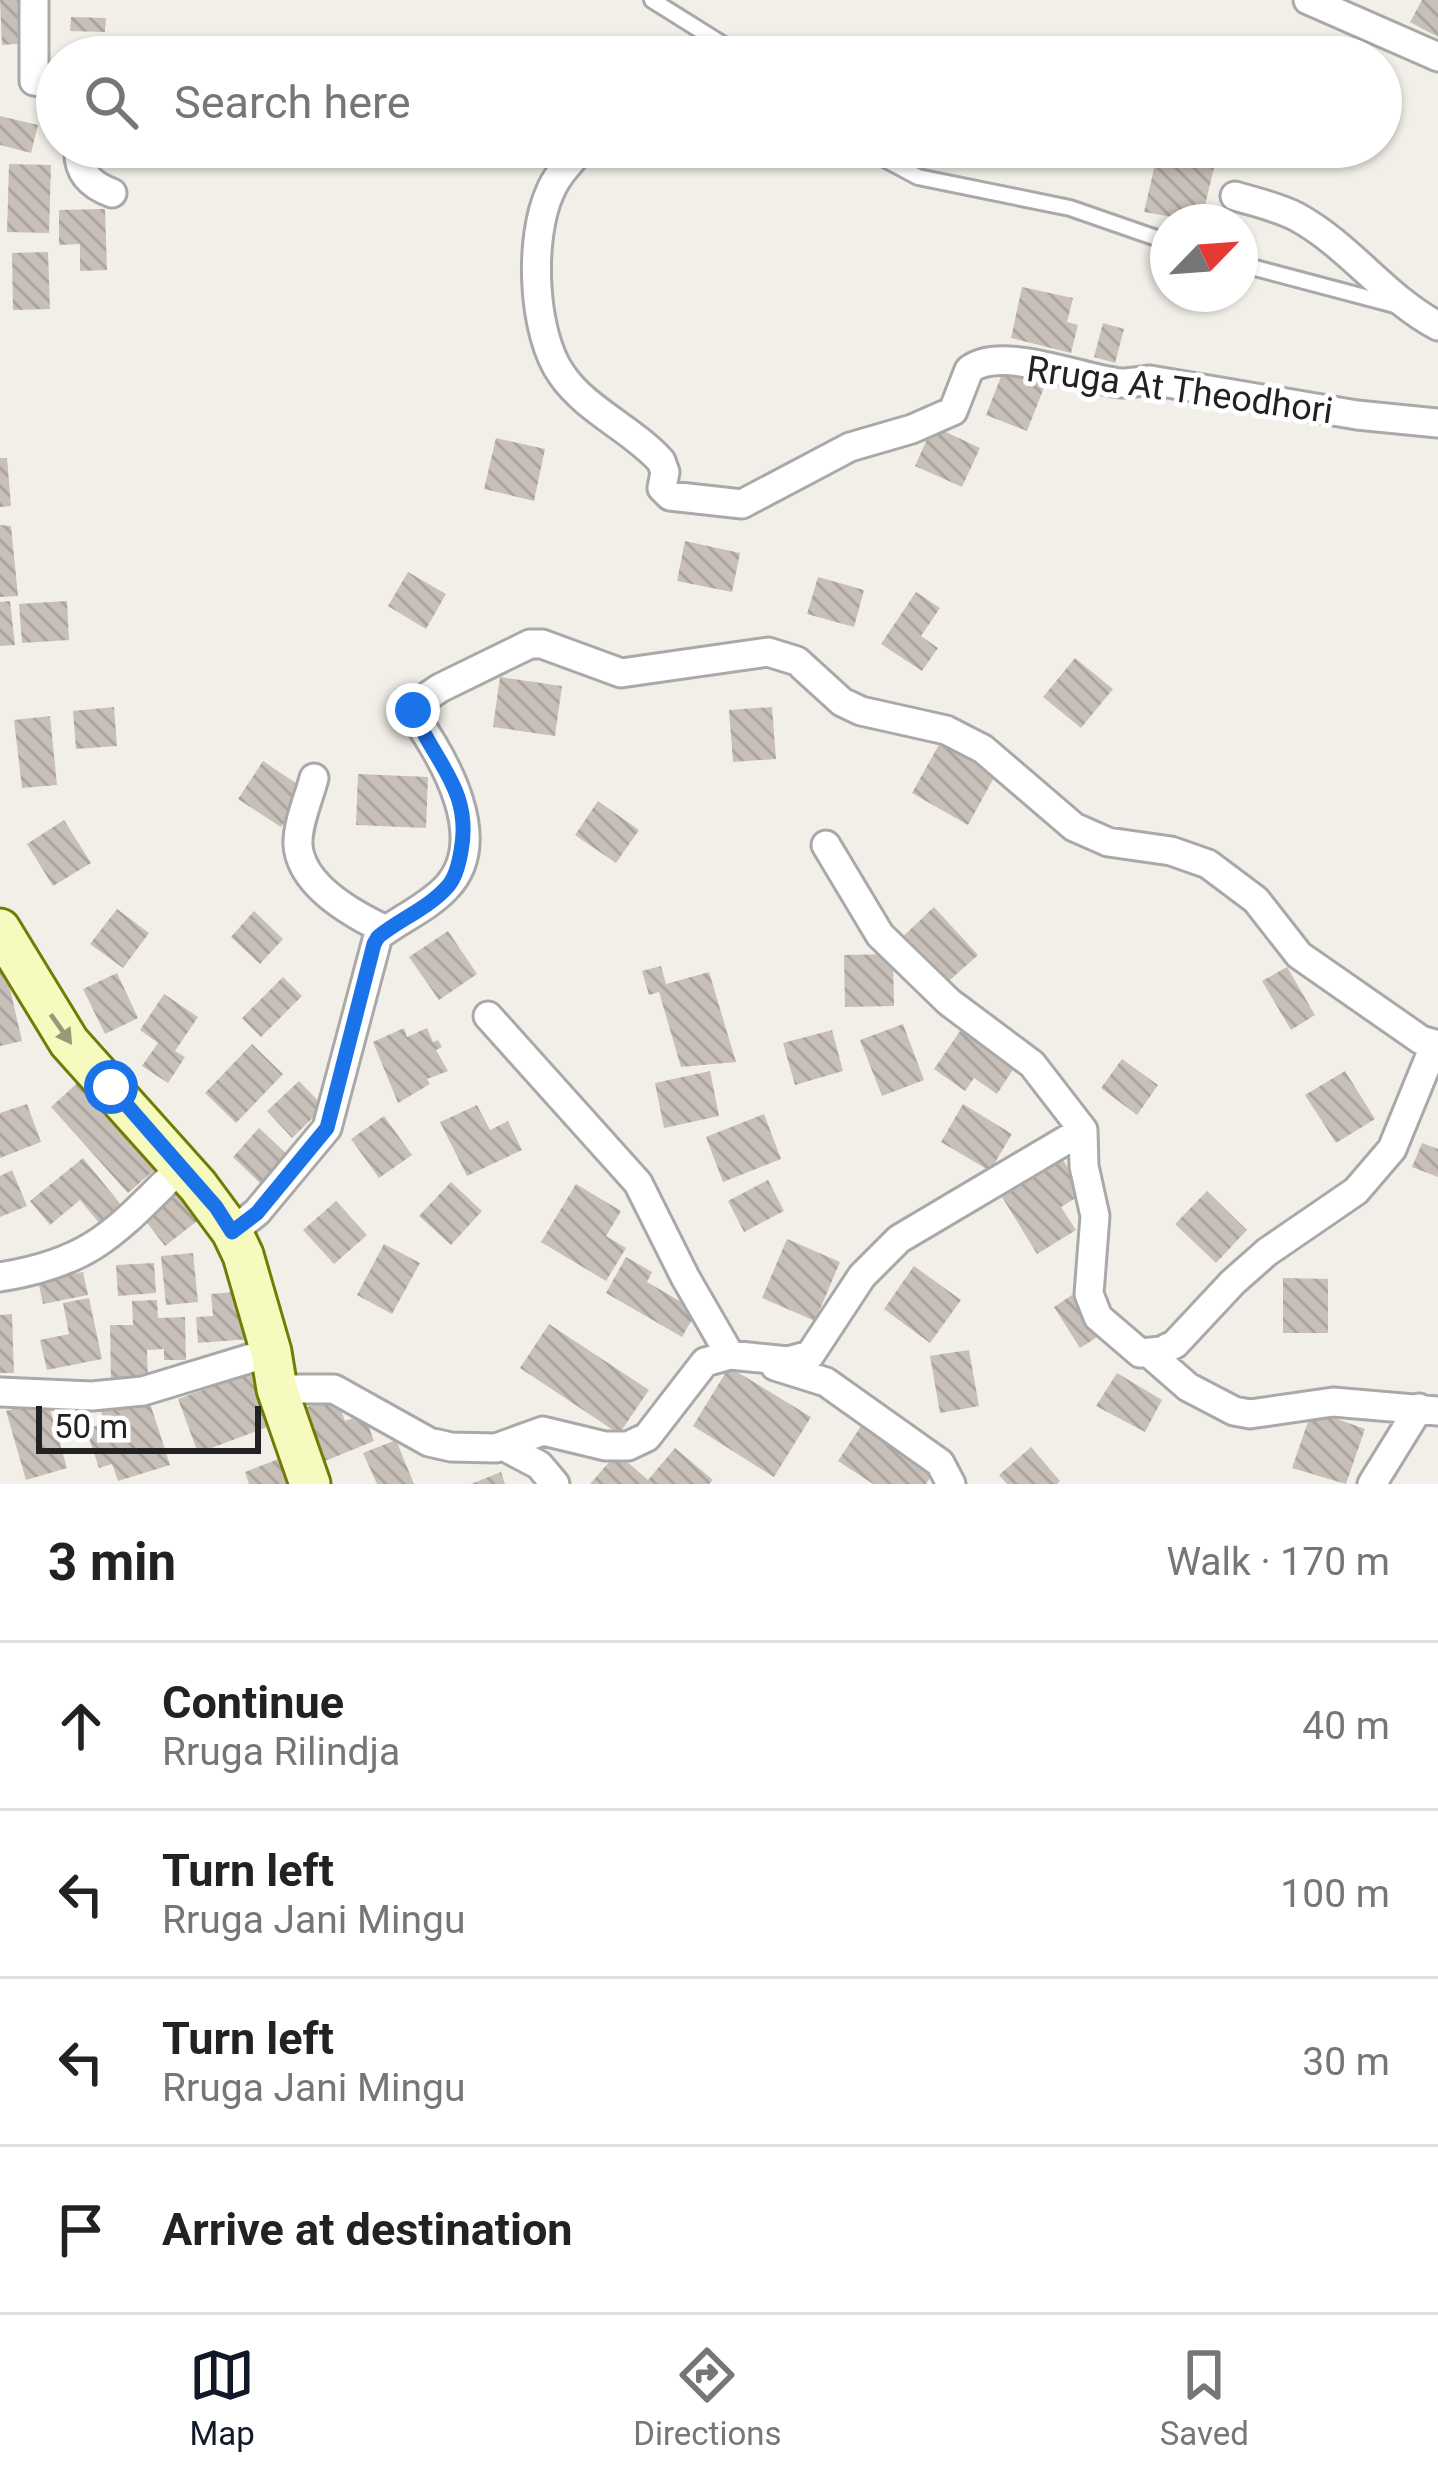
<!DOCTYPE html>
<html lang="en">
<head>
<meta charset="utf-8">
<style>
	:root { --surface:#fff; --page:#f2f2f2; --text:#222; --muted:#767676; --line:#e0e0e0; --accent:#111827 }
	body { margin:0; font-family:Roboto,sans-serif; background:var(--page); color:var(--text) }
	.compass { position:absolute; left:1150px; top:204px; width:108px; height:108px; border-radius:50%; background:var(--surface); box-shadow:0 3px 9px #0004; rotate:65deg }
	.scale { position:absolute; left:36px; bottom:30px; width:225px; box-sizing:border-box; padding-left:12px; border:6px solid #222; border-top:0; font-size:33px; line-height:42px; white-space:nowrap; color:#222; -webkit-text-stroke:9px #fff; paint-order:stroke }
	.stop { position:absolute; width:36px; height:36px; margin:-27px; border:9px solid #1a73e8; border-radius:50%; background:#fff }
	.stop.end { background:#1a73e8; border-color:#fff; box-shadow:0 3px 12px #0008 }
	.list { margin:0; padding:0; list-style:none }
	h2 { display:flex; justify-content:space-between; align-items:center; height:156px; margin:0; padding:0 48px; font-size:51px }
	h2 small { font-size:39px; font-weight:400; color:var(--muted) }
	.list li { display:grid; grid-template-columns:78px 1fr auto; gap:36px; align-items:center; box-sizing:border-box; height:168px; padding:0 48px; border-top:3px solid var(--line) }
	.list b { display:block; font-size:45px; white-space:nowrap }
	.list p { margin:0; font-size:39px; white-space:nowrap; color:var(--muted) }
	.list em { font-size:39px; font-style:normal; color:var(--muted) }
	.icon { flex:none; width:66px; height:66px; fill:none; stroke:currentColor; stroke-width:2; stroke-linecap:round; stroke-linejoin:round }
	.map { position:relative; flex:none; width:1438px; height:1484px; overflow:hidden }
	.search { position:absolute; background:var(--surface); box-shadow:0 3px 9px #0004; left:36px; right:36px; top:36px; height:132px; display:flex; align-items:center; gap:30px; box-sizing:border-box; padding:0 42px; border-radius:66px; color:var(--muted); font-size:45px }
	.sheet { height:828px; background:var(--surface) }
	nav { display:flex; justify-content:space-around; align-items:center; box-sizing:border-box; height:168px; border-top:3px solid var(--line); background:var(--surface); font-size:33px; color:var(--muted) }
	nav a { display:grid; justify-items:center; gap:6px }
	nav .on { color:var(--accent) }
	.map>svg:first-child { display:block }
	.building { fill:url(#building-back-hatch) }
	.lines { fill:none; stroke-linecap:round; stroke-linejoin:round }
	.lane-casing { stroke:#a9a9a9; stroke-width:20 }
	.street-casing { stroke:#a9a9a9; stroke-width:33 }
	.secondary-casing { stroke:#707d05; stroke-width:45 }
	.lane { stroke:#fff; stroke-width:14 }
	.street { stroke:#fff; stroke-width:27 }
	.secondary { stroke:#f7fabf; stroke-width:39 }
	.oneway { fill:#979978 }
	.route { stroke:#1a73e8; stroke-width:15 }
	.labels { text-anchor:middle; stroke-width:10; stroke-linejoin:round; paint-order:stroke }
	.street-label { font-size:36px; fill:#222; stroke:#fff }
</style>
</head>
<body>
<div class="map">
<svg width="1438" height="1484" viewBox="0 0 1438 1484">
	<defs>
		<pattern id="building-back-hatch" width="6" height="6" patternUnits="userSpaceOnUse" patternTransform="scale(3)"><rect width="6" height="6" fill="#c7bfb8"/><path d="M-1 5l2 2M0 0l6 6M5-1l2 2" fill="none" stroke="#aba49e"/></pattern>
	</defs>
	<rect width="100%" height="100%" fill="#f2efe9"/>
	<path class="building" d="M0,0H25L28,43L2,45Z
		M1422,0H1438V37L1410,22Z
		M71,17L106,18L105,32L70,31Z
		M1189,44L1225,56L1224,57H1184Z
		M69,47L109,50V57H69Z
		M42,89L57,91V119L39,117Z
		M0,116L38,125L31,153L0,145Z
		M1159,147H1219L1201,222L1144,212Z
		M9,164L51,165L49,233L7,232Z
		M105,209L107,270L80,271V244L59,245V210Z
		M48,252L50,309L13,310L12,253Z
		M1022,287L1073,298L1067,322L1078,325L1071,353L1011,338Z
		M1103,323L1124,329L1115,363L1094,357Z
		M1004,369L1045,385L1027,431L986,415Z
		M933,426L980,448L962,487L915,466Z
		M496,438L545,449L534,501L484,489Z
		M0,458H7L11,506L0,507Z
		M0,525L11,526L18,596L0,597Z
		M685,541L740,553L732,592L677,581Z
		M408,572L446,594L426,629L388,606Z
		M818,577L864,590L854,627L807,614Z
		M916,592L940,608L921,636L938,648L922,671L881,644Z
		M10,601L15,645L0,646V602Z
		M67,601L69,640L22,643L19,604Z
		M1075,658L1113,689L1081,728L1043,697Z
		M500,677L562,686L555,736L493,727Z
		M114,707L117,746L76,749L73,711Z
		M772,707L776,759L733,762L729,710Z
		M50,716L57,785L22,788L14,720Z
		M941,741L997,772L968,825L912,793Z
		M263,761L306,790L281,827L238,799Z
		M358,774L428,777L426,828L356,825Z
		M598,801L639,830L616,863L575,835Z
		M64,820L91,863L53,886L27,844Z
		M934,907L978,955L941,988L898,941Z
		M117,909L149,933L123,968L90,944Z
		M254,911L283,939L260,964L231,937Z
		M448,931L477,974L439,1000L409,957Z
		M2,954L22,1041L0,1046V955Z
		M893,954L894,1006L845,1007L844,955Z
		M661,966L666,984L709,972L736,1062L681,1067L659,992L649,995L642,971Z
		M1287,967L1315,1015L1291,1030L1262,981Z
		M117,973L138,1018L105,1034L83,989Z
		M283,977L302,996L261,1037L242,1018Z
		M164,994L198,1017L175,1051L185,1057L168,1083L142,1066L158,1043L140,1030Z
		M903,1024L924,1080L882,1096L860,1040Z
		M404,1028L407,1037L427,1028L433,1042L438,1040L442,1047L436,1050L448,1071L427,1079L430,1084L398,1103L373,1042Z
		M832,1030L843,1071L795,1085L783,1043Z
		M960,1031L1014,1068L997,1094L974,1078L965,1091L934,1069Z
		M252,1044L283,1074L236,1123L205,1093Z
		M1122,1059L1158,1085L1137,1115L1101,1088Z
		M710,1071L719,1116L664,1128L655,1083Z
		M1345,1071L1375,1119L1336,1143L1305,1095Z
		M84,1077L161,1164L128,1193L51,1107Z
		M299,1081L324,1107L292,1138L267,1111Z
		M27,1104L41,1142L0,1158V1113Z
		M963,1104L1012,1134L990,1171L941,1142Z
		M477,1105L490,1130L508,1121L522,1150L467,1176L440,1122Z
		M764,1114L781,1159L723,1182L706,1137Z
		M384,1116L412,1155L379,1178L351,1139Z
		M259,1128L287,1154L260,1183L233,1157Z
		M1422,1143L1438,1149V1177L1412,1167Z
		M83,1158L122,1206L100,1224L80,1200L50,1225L30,1201Z
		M1063,1160L1084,1193L1061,1207L1076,1230L1037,1254L1002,1197Z
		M12,1170L27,1206L0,1217V1176Z
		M768,1180L784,1211L744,1232L728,1201Z
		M451,1182L482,1211L451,1245L419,1216Z
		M576,1184L621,1211L606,1236L626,1248L606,1281L541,1242Z
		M184,1188L205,1215L165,1246L144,1219Z
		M1207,1191L1247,1230L1216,1263L1175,1224Z
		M336,1201L367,1235L334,1264L303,1230Z
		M787,1239L840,1262L815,1321L762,1298Z
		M384,1244L420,1263L392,1314L357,1295Z
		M193,1253L198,1302L166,1305L161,1256Z
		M626,1257L652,1272L647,1282L697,1311L682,1337L606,1293Z
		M154,1263L156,1293L118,1296L116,1265Z
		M914,1266L961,1300L930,1343L884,1309Z
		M83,1272L88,1295L43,1304L38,1281Z
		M1283,1278L1328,1279V1333H1283Z
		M247,1291L251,1339L198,1343L196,1317L213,1316L211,1294Z
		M1075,1293L1102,1334L1080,1348L1054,1307Z
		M89,1298L102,1359L47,1370L40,1340L69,1334L63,1303Z
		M157,1300L158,1318L185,1317L186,1360H164V1349L147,1350L148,1379L111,1380L110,1325H133L132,1301Z
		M12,1314L14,1373H0V1315Z
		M549,1324L649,1390L619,1434L520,1368Z
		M969,1350L979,1406L940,1413L930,1356Z
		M729,1367L811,1417L774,1477L693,1426Z
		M258,1370L278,1423L198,1453L178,1399Z
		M1117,1373L1162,1400L1145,1432L1096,1406Z
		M147,1394L170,1465L118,1481L112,1464L99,1468L86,1429L105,1423L100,1408Z
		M336,1396L345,1421L364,1414L374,1441L325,1461L305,1408Z
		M47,1399L67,1468L26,1480L6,1411Z
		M1312,1410L1365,1429L1346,1484L1292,1468Z
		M863,1423L935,1469L926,1484H873L838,1461Z
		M396,1440L414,1484H377L363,1453Z
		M1031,1447L1060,1481L1057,1484H1007L999,1475Z
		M675,1448L713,1480L709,1484H590L617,1453L648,1480Z
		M289,1455L298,1479L286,1484H249L245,1472Z
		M501,1472L505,1484H471Z"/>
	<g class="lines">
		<g class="lane-casing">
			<path id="lane" d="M652,0L743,57
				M862,147L918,177L1070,208L1168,242
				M1240,264L1395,305"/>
		</g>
		<g class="street-casing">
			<path id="street" d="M34,0V81L57,85
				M1308,0L1438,57
				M79,147C77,172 90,185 112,193
				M583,147C571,161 557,175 550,192C529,238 532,333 562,375C586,410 632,429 661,461L665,472L662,488L670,496L742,504L850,447L912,429L953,411L969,370C1000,344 1084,380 1121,383C1130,383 1141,381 1150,380L1357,415L1438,423
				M1235,196C1255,202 1278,207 1297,217C1350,246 1385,298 1438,326
				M314,778C309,798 297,824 298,845C301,886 354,915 386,930
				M826,845L880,935L949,1002L1032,1064L1083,1130L1084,1166L1095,1216L1089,1294L1098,1317L1140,1353L1161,1351L1175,1344L1233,1282L1267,1252L1356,1191L1392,1149L1435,1044
				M488,1016L638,1183L685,1277L730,1355
				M232,1232L257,1212L327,1128L378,936C400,919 427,908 446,888C492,840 444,759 415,717L413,706L440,688L530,644H542L621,673L768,652L797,661L842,702L861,711L946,730L983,749L1074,827L1108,842L1171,851L1208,864L1256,900L1299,955L1421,1040L1438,1045
				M0,1277C94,1262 117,1230 181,1167
				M1149,1353L1188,1387L1234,1411L1250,1414L1333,1402L1438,1411
				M775,1366L826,1382L940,1463L951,1484
				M277,1389H334L429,1442L451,1447L496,1448L543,1431L605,1446H628L647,1437L705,1362L730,1355L788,1361L810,1355L862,1276L899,1239L1083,1130
				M0,1392L92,1396L143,1391L271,1352
				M503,1446L539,1465L555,1484
				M1372,1484L1419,1408"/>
		</g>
		<g class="secondary-casing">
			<path id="secondary" d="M0,929L69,1042L198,1186L232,1232L243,1255L271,1352L277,1389L310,1484"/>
		</g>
		<use href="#lane" class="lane"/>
		<use href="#street" class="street"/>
		<use href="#secondary" class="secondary"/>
	</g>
	<defs><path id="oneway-solid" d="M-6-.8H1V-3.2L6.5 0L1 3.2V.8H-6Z" transform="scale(3)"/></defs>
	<use class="oneway" href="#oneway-solid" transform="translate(61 1029) rotate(55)"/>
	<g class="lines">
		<path class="route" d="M111,1087L216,1207L232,1232L257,1213L327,1128L374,944L378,937C400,919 429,908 448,886C456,877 459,863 461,851C473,789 432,760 413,710"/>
	</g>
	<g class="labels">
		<g class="street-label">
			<text transform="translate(1180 389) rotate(8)" y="13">Rruga At Theodhori</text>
		</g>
	</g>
</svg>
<svg class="compass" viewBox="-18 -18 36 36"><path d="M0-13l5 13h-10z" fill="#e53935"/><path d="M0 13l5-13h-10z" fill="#767676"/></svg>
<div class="scale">50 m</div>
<div class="stop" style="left:111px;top:1087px"></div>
<div class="stop end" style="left:413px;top:710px"></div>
<div class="search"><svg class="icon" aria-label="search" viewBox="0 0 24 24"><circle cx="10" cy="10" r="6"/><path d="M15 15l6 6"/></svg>Search here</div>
</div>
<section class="sheet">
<h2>3 min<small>Walk · 170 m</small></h2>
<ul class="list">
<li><svg class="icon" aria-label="ahead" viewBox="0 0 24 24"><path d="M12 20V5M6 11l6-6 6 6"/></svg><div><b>Continue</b><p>Rruga Rilindja</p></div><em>40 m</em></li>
<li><svg class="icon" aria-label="left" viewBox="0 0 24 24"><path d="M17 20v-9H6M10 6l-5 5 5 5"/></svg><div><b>Turn left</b><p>Rruga Jani Mingu</p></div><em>100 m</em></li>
<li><svg class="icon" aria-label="left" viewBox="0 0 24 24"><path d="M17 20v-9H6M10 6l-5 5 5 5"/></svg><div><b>Turn left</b><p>Rruga Jani Mingu</p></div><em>30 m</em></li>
<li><svg class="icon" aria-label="arrive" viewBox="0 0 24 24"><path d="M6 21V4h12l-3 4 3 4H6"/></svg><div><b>Arrive at destination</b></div></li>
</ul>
</section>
<nav>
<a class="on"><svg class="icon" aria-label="map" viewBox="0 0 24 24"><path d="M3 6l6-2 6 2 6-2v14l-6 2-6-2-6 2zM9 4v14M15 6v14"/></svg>Map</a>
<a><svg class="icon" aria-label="directions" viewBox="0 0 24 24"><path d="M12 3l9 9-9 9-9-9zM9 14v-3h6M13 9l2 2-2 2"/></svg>Directions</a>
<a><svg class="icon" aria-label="saved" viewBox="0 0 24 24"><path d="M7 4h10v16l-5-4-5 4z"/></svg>Saved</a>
</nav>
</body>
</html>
